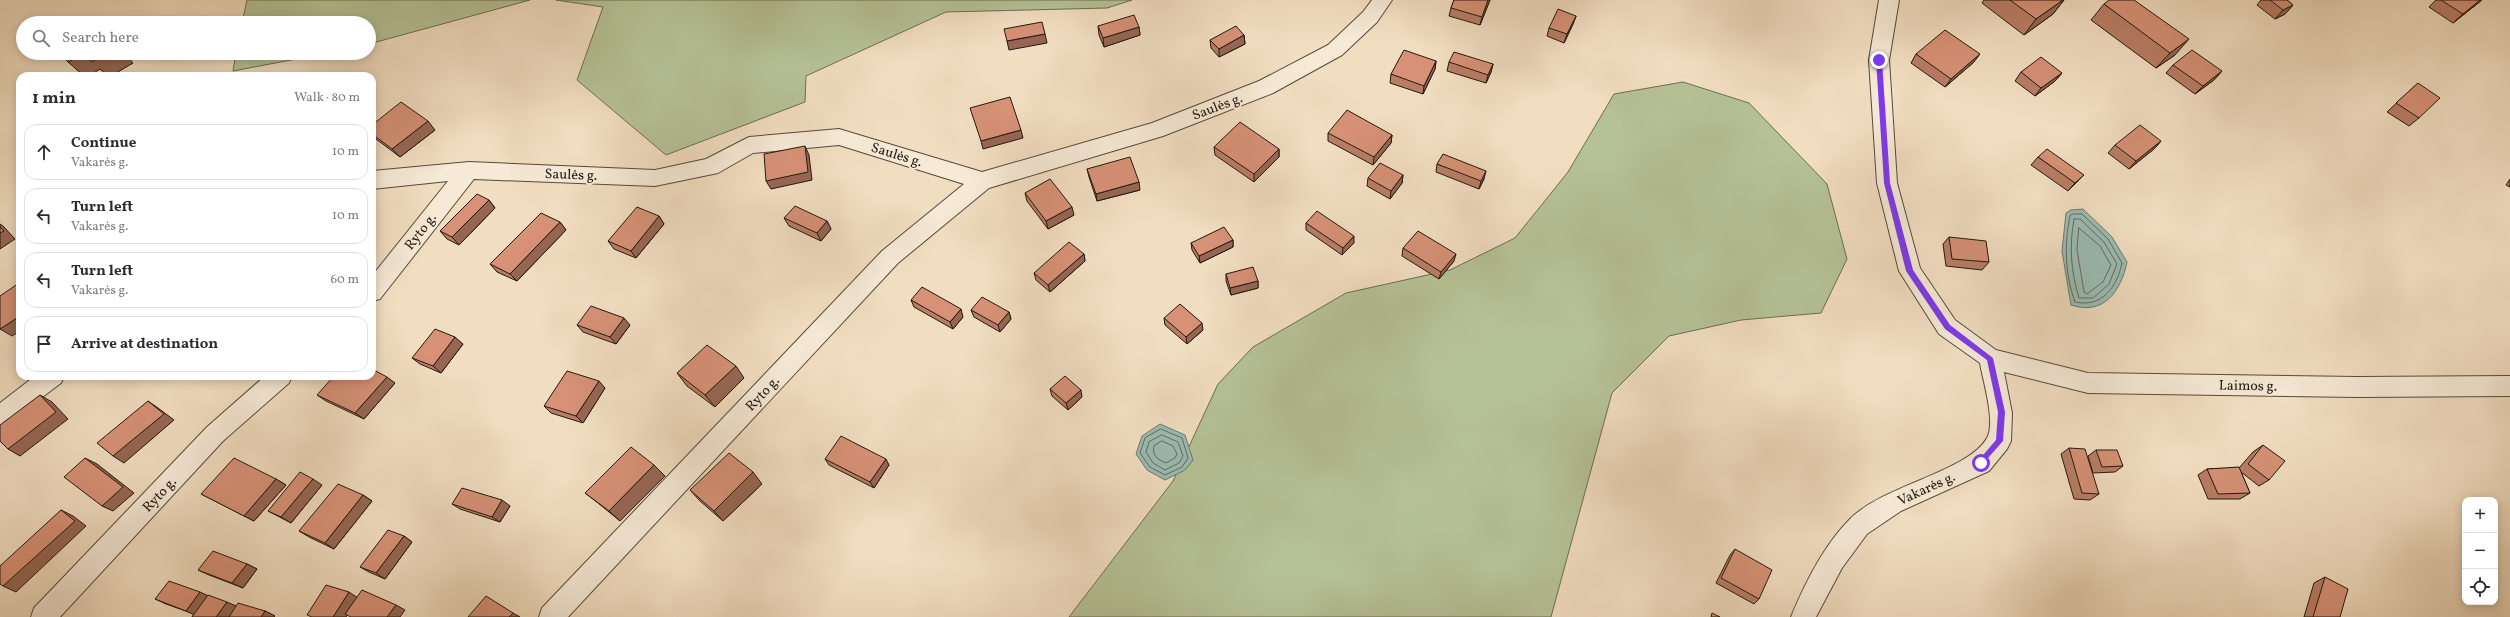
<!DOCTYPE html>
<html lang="en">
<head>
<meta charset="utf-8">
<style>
	:root { --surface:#fff; --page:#f7f7f7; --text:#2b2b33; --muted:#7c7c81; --line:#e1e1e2 }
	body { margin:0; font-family:Vollkorn,serif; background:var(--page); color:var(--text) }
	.controls { position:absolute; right:12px; bottom:12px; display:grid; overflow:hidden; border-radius:8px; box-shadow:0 2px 10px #0003 }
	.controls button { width:36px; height:36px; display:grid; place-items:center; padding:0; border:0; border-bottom:1px solid var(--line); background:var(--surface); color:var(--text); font:20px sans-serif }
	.stop { position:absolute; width:12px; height:12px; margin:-9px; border:3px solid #7c3aed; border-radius:50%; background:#fff }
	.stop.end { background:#7c3aed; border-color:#fff; box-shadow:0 1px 4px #0008 }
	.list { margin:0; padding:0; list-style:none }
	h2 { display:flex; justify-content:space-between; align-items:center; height:52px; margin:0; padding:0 16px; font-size:17px }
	h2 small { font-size:13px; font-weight:400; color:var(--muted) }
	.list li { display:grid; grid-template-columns:26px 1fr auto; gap:12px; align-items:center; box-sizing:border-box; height:56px; margin:0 8px 8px; padding:0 8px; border:1px solid var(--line); border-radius:12px }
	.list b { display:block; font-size:15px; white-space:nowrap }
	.list p { margin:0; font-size:13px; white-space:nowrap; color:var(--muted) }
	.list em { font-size:13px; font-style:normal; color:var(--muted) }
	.icon { flex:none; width:22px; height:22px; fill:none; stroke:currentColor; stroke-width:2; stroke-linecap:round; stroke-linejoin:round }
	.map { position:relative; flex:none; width:2510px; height:617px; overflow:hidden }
	.search { position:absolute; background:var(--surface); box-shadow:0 2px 10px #0003; left:16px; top:16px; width:360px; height:44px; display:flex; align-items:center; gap:10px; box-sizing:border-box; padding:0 14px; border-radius:22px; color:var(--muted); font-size:15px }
	.panel { position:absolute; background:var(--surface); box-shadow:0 2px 10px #0003; left:16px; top:72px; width:360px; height:308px; border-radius:12px }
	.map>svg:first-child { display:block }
	.green { fill:#b5c296; stroke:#6c6d53 }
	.water { fill:#9bbcb2; stroke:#6b7a71 }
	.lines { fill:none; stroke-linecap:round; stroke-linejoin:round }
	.shore { stroke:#5f6a61; stroke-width:1 }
	.minor-casing { stroke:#56493c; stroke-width:2 }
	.minor { fill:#f6e9d6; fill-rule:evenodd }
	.wall { fill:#b87d65; stroke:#231810 }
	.shaded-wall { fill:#966653; stroke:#231810 }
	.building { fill:#d69176; stroke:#231810 }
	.route { fill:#7c3aed }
	.labels { text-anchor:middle; stroke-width:4; stroke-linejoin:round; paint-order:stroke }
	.street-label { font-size:14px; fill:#231810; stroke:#f6e9d6 }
</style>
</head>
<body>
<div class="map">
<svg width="2510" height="617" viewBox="0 0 2510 617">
	<rect width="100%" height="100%" fill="#f1ddc0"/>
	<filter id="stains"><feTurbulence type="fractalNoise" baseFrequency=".005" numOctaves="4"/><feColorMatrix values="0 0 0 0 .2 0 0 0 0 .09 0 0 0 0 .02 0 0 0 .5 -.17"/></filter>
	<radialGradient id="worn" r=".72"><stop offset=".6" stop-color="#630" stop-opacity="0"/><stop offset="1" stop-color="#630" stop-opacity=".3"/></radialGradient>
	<path class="green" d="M247,0H530L369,44V23H242Z
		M556,0H1132L1107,8L946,12L806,76L805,102L666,155L577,80L603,7Z
		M236,53H328L233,71Z
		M1683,82L1749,103L1827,184L1847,259L1821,313L1741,320L1669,336L1612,393L1551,617H1069L1173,481L1218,384L1253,347L1346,293L1450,270L1515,238L1568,172L1614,94Z"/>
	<path class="water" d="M2083,209L2112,237L2127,262C2121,291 2104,316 2071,305L2062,251L2066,213L2071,210Z
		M1160,424L1185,435L1193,460L1185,470L1165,480L1147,470L1136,454L1142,436Z"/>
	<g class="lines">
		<path class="shore" d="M2073,214H2082L2108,239L2122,263C2117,287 2102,308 2075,302C2065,274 2064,245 2070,216Z
			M2074,219H2080L2104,242L2117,264L2109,284L2093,298H2079C2071,272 2069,246 2074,219Z
			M2079,228L2100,246L2111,265L2103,282L2087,294L2084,292L2077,250Z
			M1161,429L1182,438L1188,458L1182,467L1165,475L1150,467L1140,453L1145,438Z
			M1162,435L1178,442L1183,456L1179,463L1165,470L1153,463L1146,452L1149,442Z
			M1162,441L1173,446L1177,454L1175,458L1166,463C1157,459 1152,456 1154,446Z"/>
		<g class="minor-casing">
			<path id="minor" d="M1372,0H1392L1377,22L1342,55L1273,93L1163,136L989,188L898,263L568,617H539L542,608L882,251L964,184L839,145L753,153L718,173L655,186L474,179L380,299L372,301V276L448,181L372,189V171L469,162L655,170L706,159L749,137L839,129L982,172L1152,123L1259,81L1328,45L1363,12Z
				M1879,0H1899L1889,60L1897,183L1920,268L1955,320L1996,350L2088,373L2357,377L2510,376V396L2357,397L2088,393L2004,372L2012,413L2011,441L2007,449L1989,471L1901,511L1867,534L1842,568L1816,617H1791C1805,583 1824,545 1850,519C1882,486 1969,471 1987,438C1996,422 1983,381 1980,363L1939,334L1899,271L1877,183L1869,60Z
				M35,376H64L61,383L8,423L0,426V403Z
				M265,376H292L289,383L223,441L60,617H31L34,608L207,427Z"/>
		</g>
		<use href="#minor" class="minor"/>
	</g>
	<path class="wall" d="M1454,0H1490L1480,25L1449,16L1451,8Z
		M1984,0H2064L2053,14L2024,35L1982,3Z
		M2261,0H2287L2293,5L2285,14L2275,19L2257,5Z
		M2436,0H2482L2453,23L2429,7Z
		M2104,4L2175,55L2156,68L2091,20Z
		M1576,16L1573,24L1564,43L1547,36L1549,28Z
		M1098,26L1139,27L1140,35L1104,47L1099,35Z
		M1244,35L1245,44L1219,57L1211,48L1210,40Z
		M1916,54L1974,62L1945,87L1911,63Z
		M1436,61L1435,69L1423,94L1390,83L1391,74Z
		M1449,62L1493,64L1491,72L1486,83L1447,71Z
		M2173,65L2222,71L2214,80L2195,94L2166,73Z
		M2021,72L2062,73L2055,81L2035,96L2015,81Z
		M2418,83L2419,118L2409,126L2387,112Z
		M372,125L435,130L400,157L372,136Z
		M1328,133L1392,135L1391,143L1373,165L1328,141Z
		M2161,141L2154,149L2129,169L2108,153L2115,145Z
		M1214,147L1279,149V157L1254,182L1215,155Z
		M2038,157L2076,183L2068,191L2031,165Z
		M1437,164L1484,179L1479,189L1436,172Z
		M1087,169L1140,190L1097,201L1089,177Z
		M1403,175L1402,183L1390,199L1367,186L1368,178Z
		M2510,179V187L2506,185Z
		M1025,193L1074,215L1048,229L1027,201Z
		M489,200L495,208L459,245L447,239L440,231Z
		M659,216L664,224L636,258L614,249L608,241Z
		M784,218L827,221L831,229L821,241L789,226Z
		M560,222L566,230L517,281L497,272L490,264Z
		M1306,223L1354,243L1342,255L1306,230Z
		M1949,237L1989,262L1982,270L1946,266L1943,244Z
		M1233,240V247L1200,263L1192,250L1191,243Z
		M1403,248L1454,261L1439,279L1402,256Z
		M1084,254L1085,261L1050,292L1036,280L1034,273Z
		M1226,274L1258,281V288L1231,295L1226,281Z
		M911,300L963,317L953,329L914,307Z
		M971,310L1009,312L1011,319L1000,332L974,317Z
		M1164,318L1203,330L1187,344L1165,325Z
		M577,325H630L616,344L583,332Z
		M463,344L441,373L420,364L412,358Z
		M677,373L744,378L715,407L687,386Z
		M395,383L364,419L326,401L317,395Z
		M605,388L583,423L551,413L544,406Z
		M1050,389L1082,397L1068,410L1052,396Z
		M2263,445L2269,480L2259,486L2241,472L2250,493L2240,499H2208L2198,475L2207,469L2239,468L2253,452Z
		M2069,448L2099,494L2090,500L2074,499L2061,454Z
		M2096,450L2123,466L2115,472L2093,473L2088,456Z
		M825,459L889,465L874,488L829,465Z
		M665,476L620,521L598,503L585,493Z
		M276,479L286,485L254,521L201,494Z
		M762,484L723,521L700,501L690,490Z
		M322,485L291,523L268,511Z
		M363,495L372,501L334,549L309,537L299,531Z
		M452,504L510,506L500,522L460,509Z
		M404,536L412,542L385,579L369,572L360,567Z
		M1735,549L1759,599L1754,604L1716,583L1730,555Z
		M247,564L257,569L243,588L209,575L198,570Z
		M2325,577L2340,617H2304L2314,583Z
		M207,596L236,606L265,611L275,616L274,617H192L194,614L166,604L155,599Z"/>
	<path class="shaded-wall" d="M1488,0H1490L1480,25L1482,17Z
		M2063,0H2064L2053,14L2024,35L2036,19Z
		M2480,0H2482L2453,23L2463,14Z
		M2293,5L2285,14L2275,19L2283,10Z
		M1576,16L1573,24L1564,43L1567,34Z
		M1139,27L1140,35L1104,47L1103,38Z
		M1045,34L1047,43L1009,50L1007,41Z
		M1244,35L1245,44L1219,57V49Z
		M2189,39L2175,55L2156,68L2170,53Z
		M84,53H124L133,63L111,76H108L100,69L89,76H84L68,62Z
		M1980,54L1974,62L1945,87L1951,79Z
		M1436,61L1435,69L1423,94L1424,86Z
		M1493,64L1491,72L1486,83L1488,75Z
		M2222,71L2214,80L2195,94L2203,86Z
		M2062,73L2055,81L2035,96L2041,88Z
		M428,121L435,130L400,157L392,149Z
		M1021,130L1023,138L983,149L981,141Z
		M1392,135L1391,143L1373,165L1374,157Z
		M2161,141L2154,149L2129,169L2136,161Z
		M805,146L809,155L812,180L771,189L766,181Z
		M1279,149V157L1254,182V174Z
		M1486,171L1484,179L1479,189L1481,181Z
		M1403,175L1402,183L1390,199L1391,191Z
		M2084,175L2068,191L2075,183Z
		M1139,182L1140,190L1097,201L1096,194Z
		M489,200L495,208L459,245L452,237Z
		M1072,207L1074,215L1048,229L1046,221Z
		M659,216L664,224L636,258L631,251Z
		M827,221L831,229L821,241L817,233Z
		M560,222L566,230L517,281L510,274Z
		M0,224L3,226L15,239L0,249Z
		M1354,236V243L1342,255L1343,248Z
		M1233,240V247L1200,263L1199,256Z
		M1084,254L1085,261L1050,292L1048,285Z
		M1456,254L1454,261L1439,279L1441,272Z
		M1258,281V288L1231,295L1230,288Z
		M961,309L963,317L953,329L950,322Z
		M1009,312L1011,319L1000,332L998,325Z
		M20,316V331L12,336L0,329Z
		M624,318L630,325L616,344L610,337Z
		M1202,323L1203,330L1187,344L1186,337Z
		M455,337L463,344L441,373L433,366Z
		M736,366L744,378L715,407L705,395Z
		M387,377L395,383L364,419L355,413Z
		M599,381L605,388L583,423L576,416Z
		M1081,390L1082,397L1068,410L1066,403Z
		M40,395L52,402L68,419L20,456L8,449Z
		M148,401L158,408L174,420L124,463L113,456Z
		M85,458L97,464L134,493L113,511L102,506Z
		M886,459L889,465L874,488L870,482Z
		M654,465L665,476L620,521L609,511Z
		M753,472L762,484L723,521L714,511Z
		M276,479L286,485L254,521L244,516Z
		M313,479L322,485L291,523L281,517Z
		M363,495L372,501L334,549L325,543Z
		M502,500L510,506L500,522L492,517Z
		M61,510L73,516L86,526L16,592L3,586Z
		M404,536L412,542L385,579L376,573Z
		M247,564L257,569L243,588L232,583Z
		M200,592L211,597L197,616L186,611Z
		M349,592L358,598L346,617H333Z
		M227,602L238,607L231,617H216Z
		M396,605L405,610L400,617H387Z
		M265,611L275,616L274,617H261Z
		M513,613L520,617H509Z"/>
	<path class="building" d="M1454,0H1488L1482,17L1451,8Z
		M2010,0H2063L2036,19Z
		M2109,0H2134L2189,39L2170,53L2104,4Z
		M2270,0H2287L2293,5L2283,10Z
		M2441,0H2480L2463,14Z
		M1558,9L1576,16L1567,34L1549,28Z
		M1134,15L1139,27L1103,38L1098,26Z
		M80,20L82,23H75Z
		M1042,22L1045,34L1007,41L1004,29Z
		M1236,26L1244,35L1219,49L1210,40Z
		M1945,30L1980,54L1951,79L1916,54Z
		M1404,50L1436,61L1424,86L1391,74Z
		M2192,50L2222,71L2203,86L2173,65Z
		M1454,52L1493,64L1488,75L1449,62Z
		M59,53H84L68,62Z
		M84,53H106L92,62Z
		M2041,57L2062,73L2041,88L2021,72Z
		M2418,83L2440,98L2419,118L2396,103Z
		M1010,97L1021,130L981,141L970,108Z
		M401,102L428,121L392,149L372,134V125Z
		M1347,110L1392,135L1374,157L1328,133Z
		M1240,122L1279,149L1254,174L1214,147Z
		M2140,125L2161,141L2136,161L2115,145Z
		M805,146L808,172L766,181L764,154Z
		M2047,149L2084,175L2075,183L2038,157Z
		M1443,154L1486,171L1481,181L1437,164Z
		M1130,157L1139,182L1096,194L1087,169Z
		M1380,163L1403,175L1391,191L1368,178Z
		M1050,179L1072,207L1046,221L1025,193Z
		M477,194L489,200L452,237L440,231Z
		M795,206L827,221L817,233L784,218Z
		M637,207L659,216L631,251L608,241Z
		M1317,211L1354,236L1343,248L1306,223Z
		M541,213L560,222L510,274L490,264Z
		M0,227L4,231L0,233Z
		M1224,227L1233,240L1199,256L1191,243Z
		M1418,231L1456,254L1441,272L1403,248Z
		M1949,237L1986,241L1989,262L1952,259Z
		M1069,242L1084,254L1048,285L1034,273Z
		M1253,267L1258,281L1230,288L1226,274Z
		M19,283L20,284V316L0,329V296Z
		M922,287L961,309L950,322L911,300Z
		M982,297L1009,312L998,325L971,310Z
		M1180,304L1202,323L1186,337L1164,318Z
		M591,306L624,318L610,337L577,325Z
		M435,329L455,337L433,366L412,358Z
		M707,345L736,366L705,395L677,373Z
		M372,369L387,377L355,413L317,395L334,376H372Z
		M567,371L599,381L576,416L544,406Z
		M1065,376L1081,390L1066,403L1050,389Z
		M40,395L56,412L8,449L0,441V425Z
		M148,401L164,414L113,456L97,443Z
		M841,436L886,459L870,482L825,459Z
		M2263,445L2285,461L2269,480L2248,464Z
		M631,447L654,465L609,511L585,493Z
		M2069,448L2085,449L2099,494L2082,493Z
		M2096,450H2117L2123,466L2102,467Z
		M729,453L753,472L714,511L690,490Z
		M85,458L123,487L102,506L64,477Z
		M234,458L276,479L244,516L201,494Z
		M2239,467L2250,493L2218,494L2207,469Z
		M300,472L313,479L281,517L268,511Z
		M338,484L363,495L325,543L299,531Z
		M462,488L502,500L492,517L452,504Z
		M61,510L75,521L3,586L0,584V566Z
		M388,530L404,536L376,573L360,567Z
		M1735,549L1772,570L1759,599L1721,578Z
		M213,551L247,564L232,583L198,570Z
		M2325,577L2348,589L2340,617H2313Z
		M169,581L200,592L186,611L155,599Z
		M326,585L349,592L333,617H312L307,615Z
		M362,590L396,605L387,617H351L345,614Z
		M208,595L227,602L216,617H192Z
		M486,596L513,613L509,617H468Z
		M238,603L265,611L261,617H229Z
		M1712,613L1720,617H1711Z"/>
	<path class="route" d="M1879,58L1882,60L1890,183L1913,270L1950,325L1993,358L2005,412L2003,441L1981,466L1977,463L1978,461L1996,440L1998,412L1987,360L1945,329L1906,271L1884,183L1876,60Z"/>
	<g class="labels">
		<g class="street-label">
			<text transform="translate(1217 106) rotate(-21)" y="5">Saulės g.</text>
			<text transform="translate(897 154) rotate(17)" y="5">Saulės g.</text>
			<text transform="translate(571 174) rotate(2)" y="5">Saulės g.</text>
			<text transform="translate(420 231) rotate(-52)" y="5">Ryto g.</text>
			<text transform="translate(2248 385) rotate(1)" y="5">Laimos g.</text>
			<text transform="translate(762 393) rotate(-47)" y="5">Ryto g.</text>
			<text transform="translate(1926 488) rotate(-25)" y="5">Vakarės g.</text>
			<text transform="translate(159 494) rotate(-47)" y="5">Ryto g.</text>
		</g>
	</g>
	<rect width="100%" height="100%" filter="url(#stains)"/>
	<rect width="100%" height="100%" fill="url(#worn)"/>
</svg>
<div class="controls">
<button>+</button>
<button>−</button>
<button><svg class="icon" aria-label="locate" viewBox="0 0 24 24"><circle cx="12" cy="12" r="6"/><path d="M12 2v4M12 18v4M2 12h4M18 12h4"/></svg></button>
</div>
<div class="stop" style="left:1981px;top:463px"></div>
<div class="stop end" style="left:1879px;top:60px"></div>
<div class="search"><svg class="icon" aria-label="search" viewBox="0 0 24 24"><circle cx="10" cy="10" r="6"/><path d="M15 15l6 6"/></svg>Search here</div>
<section class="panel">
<h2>1 min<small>Walk · 80 m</small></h2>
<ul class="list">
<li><svg class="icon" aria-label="ahead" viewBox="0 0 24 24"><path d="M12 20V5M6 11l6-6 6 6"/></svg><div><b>Continue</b><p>Vakarės g.</p></div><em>10 m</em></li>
<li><svg class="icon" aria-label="left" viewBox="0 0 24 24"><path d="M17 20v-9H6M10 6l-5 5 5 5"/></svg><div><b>Turn left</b><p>Vakarės g.</p></div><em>10 m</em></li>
<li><svg class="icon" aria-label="left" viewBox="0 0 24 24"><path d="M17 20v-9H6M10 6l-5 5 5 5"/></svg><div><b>Turn left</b><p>Vakarės g.</p></div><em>60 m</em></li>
<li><svg class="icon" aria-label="arrive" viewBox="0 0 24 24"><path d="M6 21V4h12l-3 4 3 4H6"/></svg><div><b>Arrive at destination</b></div></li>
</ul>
</section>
</div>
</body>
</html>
